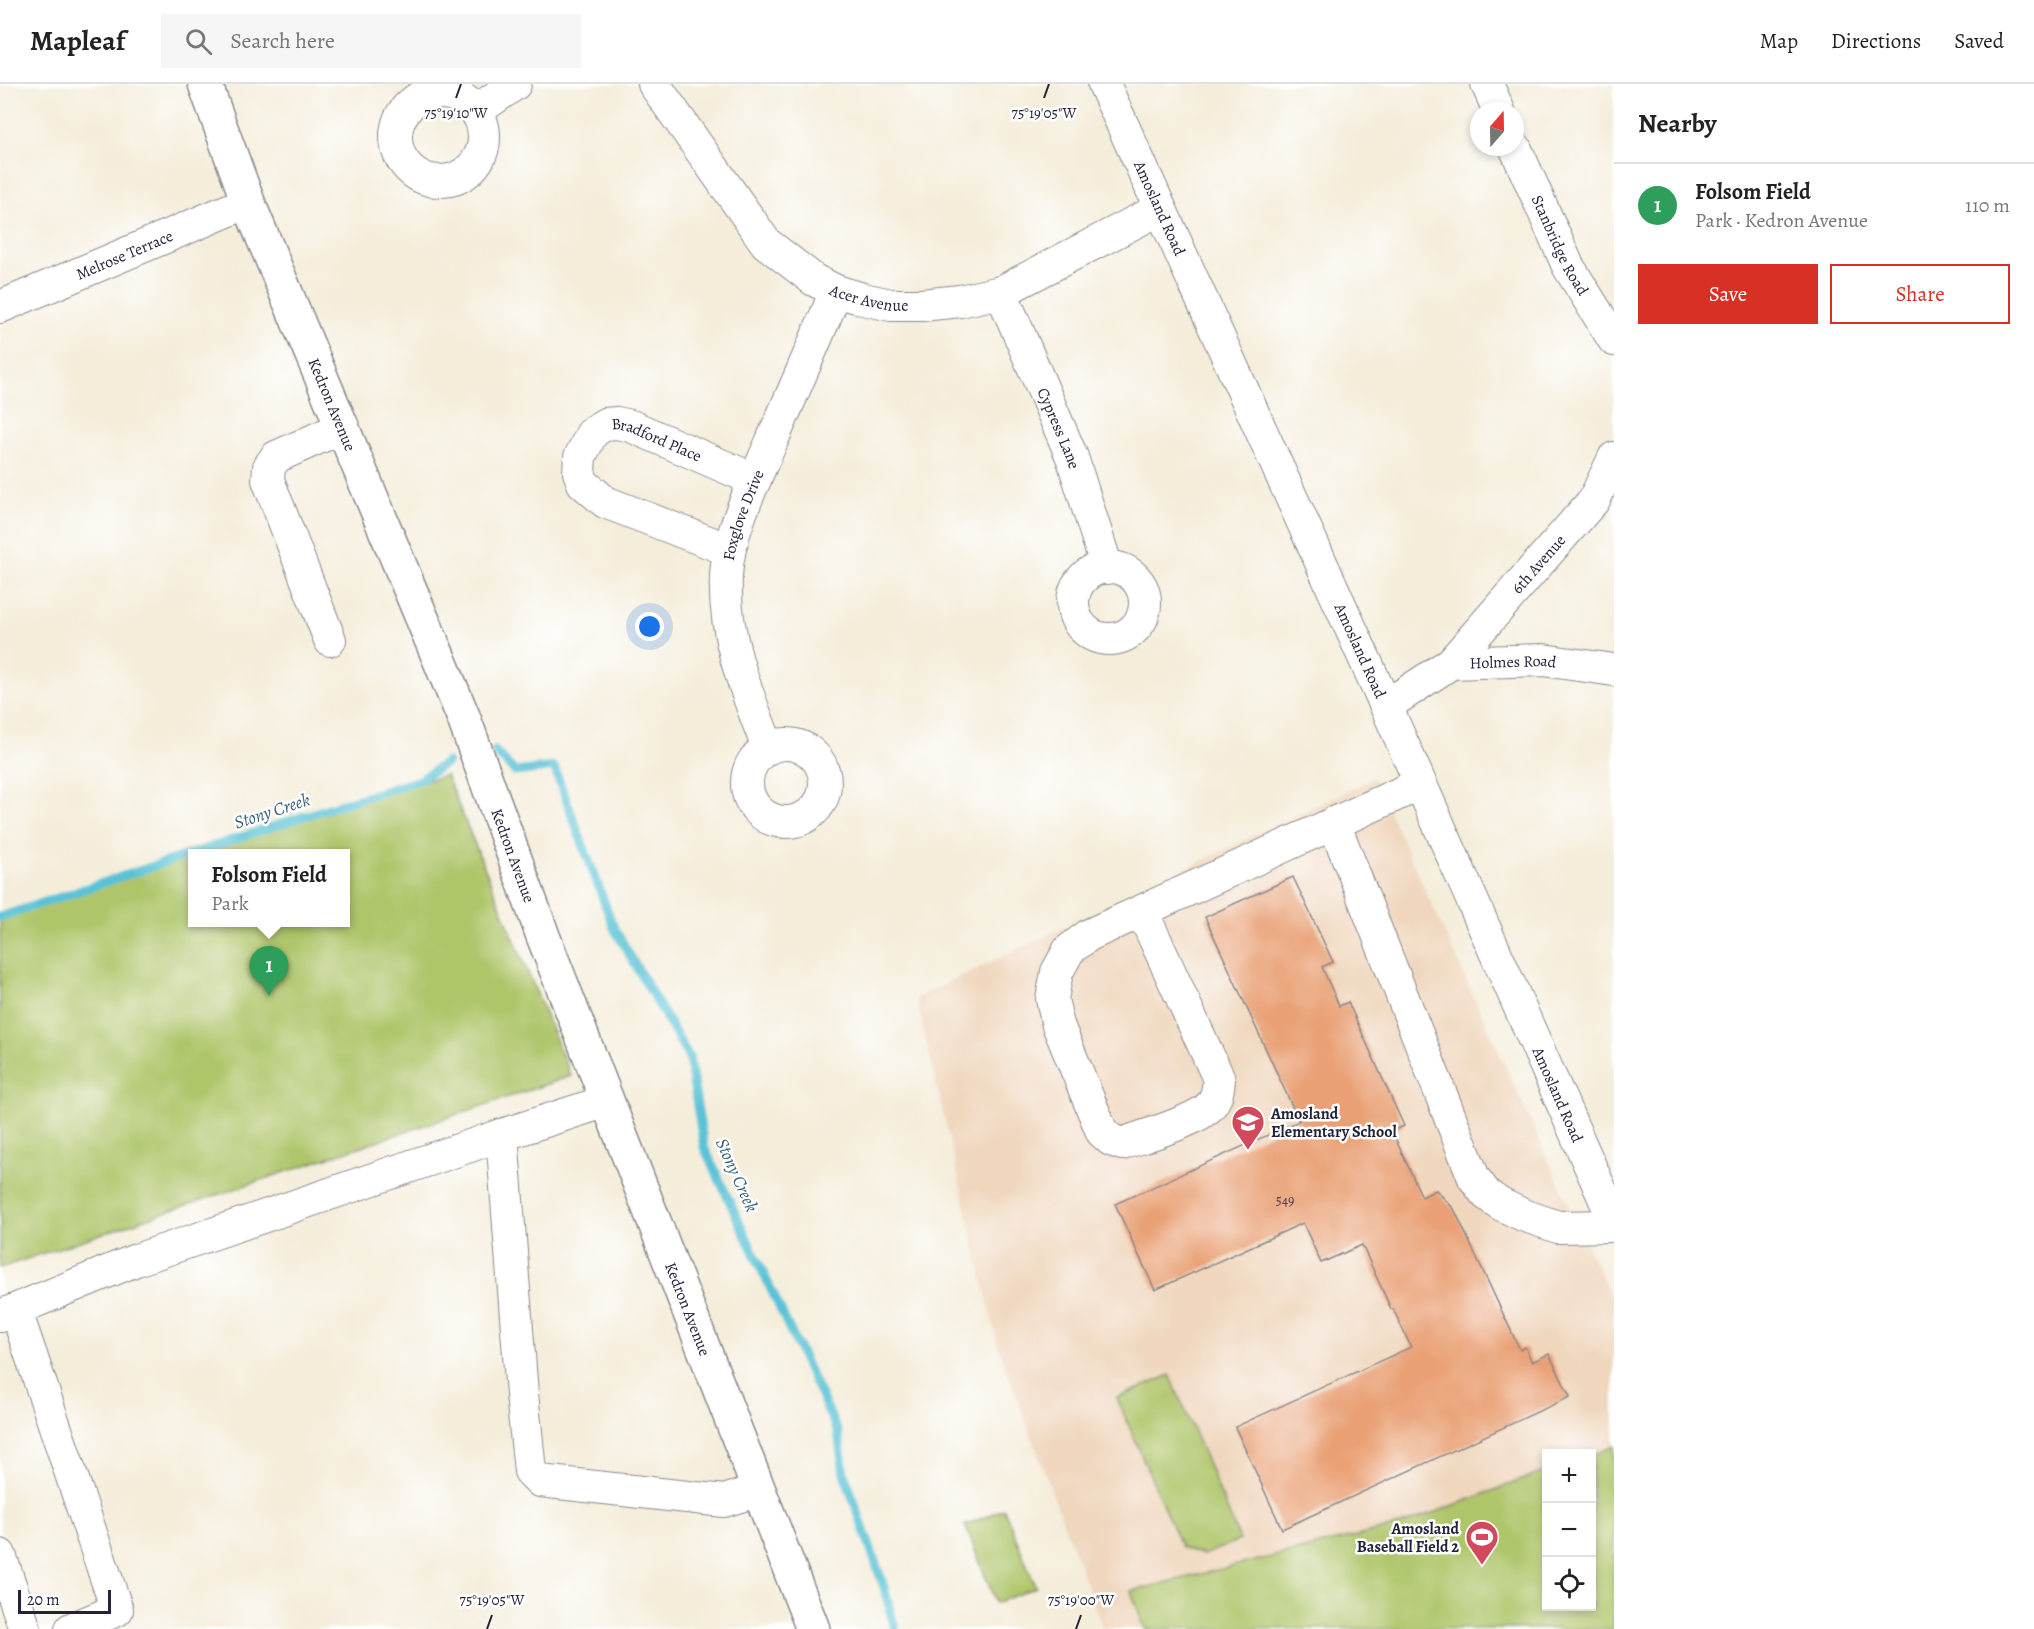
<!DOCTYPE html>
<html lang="en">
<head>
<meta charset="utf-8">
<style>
	:root { --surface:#fff; --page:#f6f6f6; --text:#222; --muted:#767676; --line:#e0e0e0; --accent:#d93025 }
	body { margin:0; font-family:Alegreya,serif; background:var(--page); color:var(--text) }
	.controls { position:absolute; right:18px; bottom:18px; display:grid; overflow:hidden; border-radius:0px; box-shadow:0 3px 9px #0003 }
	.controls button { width:54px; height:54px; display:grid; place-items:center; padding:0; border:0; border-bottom:2px solid var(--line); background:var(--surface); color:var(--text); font:30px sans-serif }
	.compass { position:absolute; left:1470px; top:18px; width:54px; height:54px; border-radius:50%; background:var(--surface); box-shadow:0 3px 9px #0003; rotate:20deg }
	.scale { position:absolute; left:18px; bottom:15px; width:93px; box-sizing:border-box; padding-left:6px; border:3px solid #22223b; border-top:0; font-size:16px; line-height:21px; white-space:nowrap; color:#22223b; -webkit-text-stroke:4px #fff; paint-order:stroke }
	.you { position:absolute; left:650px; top:543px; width:21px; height:21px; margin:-15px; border:4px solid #fff; border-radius:50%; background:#1a73e8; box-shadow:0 0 0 9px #1a73e833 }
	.badge { display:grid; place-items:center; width:39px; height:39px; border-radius:50%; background:var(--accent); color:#fff; font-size:20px; font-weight:700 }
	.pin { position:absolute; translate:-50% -50px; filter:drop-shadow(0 2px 3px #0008) }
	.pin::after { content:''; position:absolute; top:32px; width:21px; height:18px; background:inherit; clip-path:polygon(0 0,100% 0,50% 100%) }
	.popup { position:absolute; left:188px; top:765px; width:162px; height:78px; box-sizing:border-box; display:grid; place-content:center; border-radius:0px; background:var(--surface); filter:drop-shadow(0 2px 4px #0005); font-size:20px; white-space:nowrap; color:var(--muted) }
	.popup b { font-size:22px; color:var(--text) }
	.popup::after { content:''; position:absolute; left:50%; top:100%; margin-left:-12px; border:12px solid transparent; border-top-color:var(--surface) }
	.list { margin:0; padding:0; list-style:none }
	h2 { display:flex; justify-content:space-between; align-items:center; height:78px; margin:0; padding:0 24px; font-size:26px }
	h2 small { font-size:20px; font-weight:400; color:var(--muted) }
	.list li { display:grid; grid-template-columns:39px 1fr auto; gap:18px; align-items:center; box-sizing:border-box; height:84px; padding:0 24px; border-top:2px solid var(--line) }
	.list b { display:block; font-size:22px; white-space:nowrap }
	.list p { margin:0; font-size:20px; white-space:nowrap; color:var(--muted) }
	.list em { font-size:20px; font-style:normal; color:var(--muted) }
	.actions { display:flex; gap:12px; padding:18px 24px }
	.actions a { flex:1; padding:14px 0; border:2px solid var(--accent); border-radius:0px; text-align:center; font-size:21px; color:var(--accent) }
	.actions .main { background:var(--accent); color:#fff }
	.icon { flex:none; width:33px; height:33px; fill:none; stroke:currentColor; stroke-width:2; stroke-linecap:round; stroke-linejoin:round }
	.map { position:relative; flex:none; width:1614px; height:1545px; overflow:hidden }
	header { display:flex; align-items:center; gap:36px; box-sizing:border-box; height:84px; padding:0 30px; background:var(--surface); border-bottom:2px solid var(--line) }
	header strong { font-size:28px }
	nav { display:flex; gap:33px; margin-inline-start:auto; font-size:21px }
	.search { width:420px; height:54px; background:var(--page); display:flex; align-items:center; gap:15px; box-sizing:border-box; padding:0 21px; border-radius:0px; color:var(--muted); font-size:22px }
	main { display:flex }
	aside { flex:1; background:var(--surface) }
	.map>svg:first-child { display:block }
	.built { fill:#efd6bc; fill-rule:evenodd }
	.green { fill:#aec569; stroke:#687452; stroke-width:1.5 }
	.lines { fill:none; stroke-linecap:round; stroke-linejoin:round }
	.stream { stroke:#5ac2d6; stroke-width:9 }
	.building { fill:#e9a075 }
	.minor-casing { stroke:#8b888a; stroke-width:34 }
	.major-casing { stroke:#8b888a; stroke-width:36 }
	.minor { stroke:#fff; stroke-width:32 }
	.major { stroke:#fff; stroke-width:33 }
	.ticks { fill:none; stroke:#22223b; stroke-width:2 }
	.labels { text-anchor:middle; stroke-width:5; stroke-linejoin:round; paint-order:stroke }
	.number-label { font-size:14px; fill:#54424a }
	.street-label { font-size:16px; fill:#22223b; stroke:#fff }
	.poi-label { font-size:16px; font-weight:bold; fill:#22223b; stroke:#fff; text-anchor:start }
	.water-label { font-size:18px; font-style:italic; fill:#386279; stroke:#fff }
	.ticks-label { font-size:15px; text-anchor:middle; fill:#22223b; stroke:#fff; stroke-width:5; stroke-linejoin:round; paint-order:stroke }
</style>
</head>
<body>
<header>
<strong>Mapleaf</strong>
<div class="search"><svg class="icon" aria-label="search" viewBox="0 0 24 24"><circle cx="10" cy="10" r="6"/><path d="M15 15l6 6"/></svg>Search here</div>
<nav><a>Map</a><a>Directions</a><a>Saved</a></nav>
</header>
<main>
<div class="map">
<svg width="1614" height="1545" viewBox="0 0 1614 1545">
	<rect width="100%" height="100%" fill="#fff"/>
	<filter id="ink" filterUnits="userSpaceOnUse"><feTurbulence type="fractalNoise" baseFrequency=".0167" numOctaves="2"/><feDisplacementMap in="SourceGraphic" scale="12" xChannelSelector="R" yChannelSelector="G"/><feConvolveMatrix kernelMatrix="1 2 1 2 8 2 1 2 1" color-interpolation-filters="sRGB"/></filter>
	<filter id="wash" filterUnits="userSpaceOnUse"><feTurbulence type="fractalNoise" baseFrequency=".008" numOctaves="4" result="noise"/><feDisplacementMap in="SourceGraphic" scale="24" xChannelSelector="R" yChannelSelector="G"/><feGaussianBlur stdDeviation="1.35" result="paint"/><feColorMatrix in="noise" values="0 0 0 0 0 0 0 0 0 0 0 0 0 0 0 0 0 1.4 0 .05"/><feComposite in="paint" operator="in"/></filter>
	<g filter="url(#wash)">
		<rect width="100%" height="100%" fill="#f4edda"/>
		<path class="built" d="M1374,694L1614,1220V1545H1103L999,1266L916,914ZM1546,1370H1592V1522H1546Z"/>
		<path class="green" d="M446,691L571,992L0,1184V831L192,771V838H346V770L196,769Z
			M1170,1291L1240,1456L1203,1471L1181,1463L1117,1314Z
			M1614,1362V1545H1145L1131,1507L1398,1442L1546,1387V1522H1592V1371Z
			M1004,1425L1036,1503L996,1519L965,1441Z"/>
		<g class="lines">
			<path class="stream" d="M495,667L515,688L554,683L614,844L689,973L704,1063L838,1348L844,1389L884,1503L895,1545
				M0,833L329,724L420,696L447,678"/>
		</g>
		<g id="blocks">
			<path class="building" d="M1293,793L1333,878L1322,883L1339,922L1348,918L1404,1042L1392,1047L1422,1113L1436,1106L1454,1125L1520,1266L1525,1263L1532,1278L1549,1270L1570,1313L1282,1445L1235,1343L1411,1263L1393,1225H1391L1362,1161L1321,1179L1303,1139L1155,1206L1115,1120L1299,1037L1205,833Z"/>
		</g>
	</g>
	<g filter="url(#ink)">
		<use href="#blocks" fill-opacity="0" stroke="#8b888a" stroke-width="1.5"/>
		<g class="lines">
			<g class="minor-casing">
				<g id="minor">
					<path id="s1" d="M654,0L766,159L814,196L836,207L863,215L891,221H922L960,217L1001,208L1160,125"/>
					<path id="s2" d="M1104,0L1386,622L1614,1136"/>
					<path d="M1487,0L1499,27"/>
					<circle cx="440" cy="53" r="44"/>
					<path d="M476,27L515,0"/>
					<path id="s3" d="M1515,63L1568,182L1614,256"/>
					<path id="s4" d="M1001,208L1072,373L1107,484"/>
					<path id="s5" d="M0,223L248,118"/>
					<path id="s6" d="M729,466L605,418L583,399L579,388L580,373L592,349L605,340L617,339L631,342L755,396"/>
					<circle cx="1109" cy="519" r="36"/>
					<path d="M330,556L268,396L269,383L276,373L343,343"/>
					<path id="s7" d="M1451,579L1594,416L1614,374"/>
					<path id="s8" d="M1386,622L1451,579L1543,576L1614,586"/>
					<circle cx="786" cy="699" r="39"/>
					<path id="s9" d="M768,664C747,609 723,553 726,492C728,449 754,398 771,359C793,308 815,258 836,207"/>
					<path d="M1334,739L1474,1094L1486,1110L1500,1120L1523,1131L1558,1143L1614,1142"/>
					<path d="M1142,827L1219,995C1218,1006 1217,1014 1210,1022C1197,1037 1143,1052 1122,1060L1111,1056L1102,1048L1058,941L1052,915L1057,888L1069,866L1089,851L1420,700"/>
					<path d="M607,1017L502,1051L522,1310L530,1387L540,1397L724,1417L759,1406"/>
					<path d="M16,1227L117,1526L71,1545"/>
					<path d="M0,1232L136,1176L502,1051"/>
					<path d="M0,1471L25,1545"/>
				</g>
			</g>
			<g class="major-casing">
				<g id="major">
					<path id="s10" d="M205,0L248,118L463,632L543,852L813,1545"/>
				</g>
			</g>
			<use href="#minor" class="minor"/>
			<use href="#major" class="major"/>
		</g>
	</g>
	<path class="ticks" d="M456,14L461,0M1044,14L1049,0M487,1545L492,1531M1076,1545L1081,1531"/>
	<defs>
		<g id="school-pin" transform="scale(1.725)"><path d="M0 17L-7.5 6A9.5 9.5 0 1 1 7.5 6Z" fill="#d1495b" stroke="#fff"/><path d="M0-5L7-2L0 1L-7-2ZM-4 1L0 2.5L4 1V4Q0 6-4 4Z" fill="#fff"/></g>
		<g id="stadium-pin" transform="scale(1.725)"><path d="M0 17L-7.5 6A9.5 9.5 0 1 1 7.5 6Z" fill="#d1495b" stroke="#fff"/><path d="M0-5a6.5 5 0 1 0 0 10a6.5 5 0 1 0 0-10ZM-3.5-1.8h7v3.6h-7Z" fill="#fff"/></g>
	</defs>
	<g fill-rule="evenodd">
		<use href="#school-pin" x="1248" y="1038"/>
		<use href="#stadium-pin" x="1482" y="1453"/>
	</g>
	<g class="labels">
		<g class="number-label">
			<text x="1285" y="1121">549</text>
		</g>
		<g class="street-label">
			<text dy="6" stroke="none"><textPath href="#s2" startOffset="136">Amosland Road</textPath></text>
			<text dy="6" stroke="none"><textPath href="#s3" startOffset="108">Stanbridge Road</textPath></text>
			<text dy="6" stroke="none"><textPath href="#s5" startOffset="135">Melrose Terrace</textPath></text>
			<text dy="6" stroke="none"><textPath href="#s1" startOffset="314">Acer Avenue</textPath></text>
			<text dy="6" stroke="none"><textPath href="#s10" startOffset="345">Kedron Avenue</textPath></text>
			<text dy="6" stroke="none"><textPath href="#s4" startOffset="148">Cypress Lane</textPath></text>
			<text dy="6" stroke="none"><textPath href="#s6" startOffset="286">Bradford Place</textPath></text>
			<text dy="6" stroke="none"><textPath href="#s9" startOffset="242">Foxglove Drive</textPath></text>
			<text dy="6" stroke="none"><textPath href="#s7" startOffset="132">6th Avenue</textPath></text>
			<text dy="6" stroke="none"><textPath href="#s2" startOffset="622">Amosland Road</textPath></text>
			<text dy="6" stroke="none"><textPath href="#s8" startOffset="140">Holmes Road</textPath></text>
			<text dy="6" stroke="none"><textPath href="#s10" startOffset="831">Kedron Avenue</textPath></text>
			<text dy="6" stroke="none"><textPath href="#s2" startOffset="1108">Amosland Road</textPath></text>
			<text dy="6" stroke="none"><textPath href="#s10" startOffset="1317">Kedron Avenue</textPath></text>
		</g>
		<g class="poi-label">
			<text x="1271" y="1035">Amosland<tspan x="1271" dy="18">Elementary School</tspan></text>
			<text x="1459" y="1450" text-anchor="end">Amosland<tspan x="1459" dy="18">Baseball Field 2</tspan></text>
		</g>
		<g class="water-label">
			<text transform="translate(272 727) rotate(-18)" y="6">Stony Creek</text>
			<text transform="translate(737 1091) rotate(66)" y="6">Stony Creek</text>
		</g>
	</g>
	<g class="ticks-label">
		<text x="456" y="34">75°19'10"W</text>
		<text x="1044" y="34">75°19'05"W</text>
		<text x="492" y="1521">75°19'05"W</text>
		<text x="1081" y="1521">75°19'00"W</text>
	</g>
</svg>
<div class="controls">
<button>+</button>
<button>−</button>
<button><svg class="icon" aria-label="locate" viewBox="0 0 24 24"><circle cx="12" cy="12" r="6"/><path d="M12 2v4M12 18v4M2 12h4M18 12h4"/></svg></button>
</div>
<svg class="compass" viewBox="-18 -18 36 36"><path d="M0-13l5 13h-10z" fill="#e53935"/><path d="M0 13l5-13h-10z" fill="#767676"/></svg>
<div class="scale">20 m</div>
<div class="you"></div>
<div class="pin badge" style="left:269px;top:912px;background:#2e9e5b">1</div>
<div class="popup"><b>Folsom Field</b>Park</div>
</div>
<aside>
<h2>Nearby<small></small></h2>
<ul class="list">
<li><span class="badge" style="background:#2e9e5b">1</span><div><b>Folsom Field</b><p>Park · Kedron Avenue</p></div><em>110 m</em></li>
</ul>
<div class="actions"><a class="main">Save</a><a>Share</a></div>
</aside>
</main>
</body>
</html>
